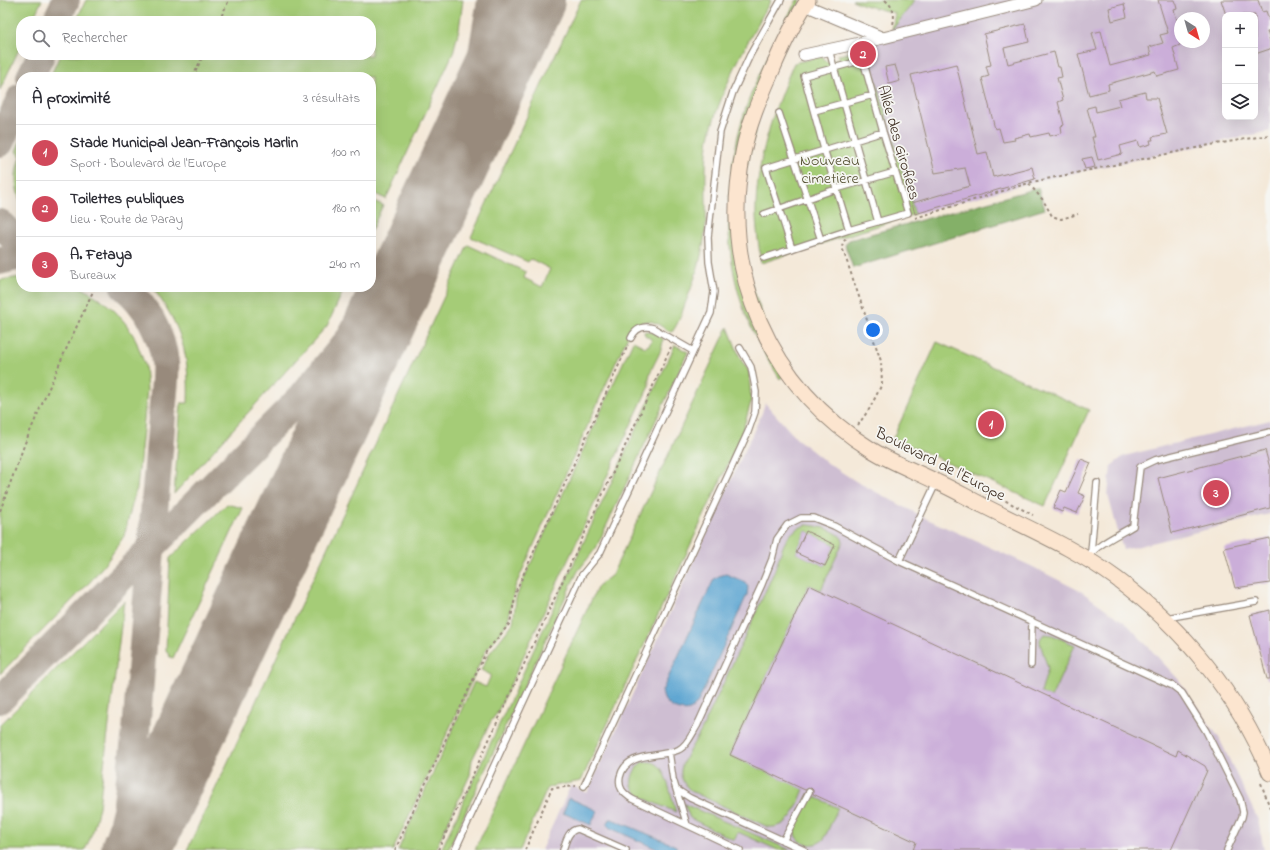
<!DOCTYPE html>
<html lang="fr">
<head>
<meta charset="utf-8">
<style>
	:root { --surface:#fff; --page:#f7f7f7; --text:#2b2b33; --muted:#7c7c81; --line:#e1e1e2; --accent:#d1495b }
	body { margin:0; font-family:"Indie Flower",sans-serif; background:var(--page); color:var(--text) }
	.controls { position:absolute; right:12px; top:12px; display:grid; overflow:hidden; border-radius:8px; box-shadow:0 4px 16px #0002 }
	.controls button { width:36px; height:36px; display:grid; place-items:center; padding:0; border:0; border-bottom:1px solid var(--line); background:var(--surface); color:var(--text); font:20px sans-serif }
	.compass { position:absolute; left:1174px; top:12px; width:36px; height:36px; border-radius:50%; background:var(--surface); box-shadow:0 4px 16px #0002; rotate:143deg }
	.you { position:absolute; left:873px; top:330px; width:14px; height:14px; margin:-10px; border:3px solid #fff; border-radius:50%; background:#1a73e8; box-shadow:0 0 0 6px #1a73e833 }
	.badge { display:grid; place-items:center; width:26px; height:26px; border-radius:50%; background:var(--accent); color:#fff; font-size:13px; font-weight:700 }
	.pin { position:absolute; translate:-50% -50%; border:2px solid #fff; box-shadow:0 1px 4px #0006 }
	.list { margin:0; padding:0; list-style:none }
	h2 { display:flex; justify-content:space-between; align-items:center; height:52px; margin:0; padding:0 16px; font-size:17px }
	h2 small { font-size:13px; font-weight:400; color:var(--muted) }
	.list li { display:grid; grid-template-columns:26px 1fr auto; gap:12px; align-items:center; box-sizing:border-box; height:56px; padding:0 16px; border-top:1px solid var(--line) }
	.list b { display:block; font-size:15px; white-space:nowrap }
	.list p { margin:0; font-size:13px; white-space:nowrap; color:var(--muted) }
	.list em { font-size:13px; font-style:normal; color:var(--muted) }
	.icon { flex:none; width:22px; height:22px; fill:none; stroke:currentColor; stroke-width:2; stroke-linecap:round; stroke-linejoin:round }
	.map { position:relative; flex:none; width:1270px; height:850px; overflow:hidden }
	.search { position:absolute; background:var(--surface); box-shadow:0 4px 16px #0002; left:16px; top:16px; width:360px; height:44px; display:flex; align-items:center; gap:10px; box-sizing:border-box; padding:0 14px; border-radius:16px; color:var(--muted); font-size:15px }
	.panel { position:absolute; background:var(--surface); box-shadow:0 4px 16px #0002; left:16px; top:72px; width:360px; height:220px; border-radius:16px }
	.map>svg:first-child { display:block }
	.industrial { fill:#cebed2; fill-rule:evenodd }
	.green { fill:#a5cc77; stroke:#707b4a; fill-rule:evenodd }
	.forest { fill:#84b068; stroke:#606d43 }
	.water { fill:#59a3d0; stroke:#4a6677 }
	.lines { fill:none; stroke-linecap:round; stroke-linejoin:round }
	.taxiway { stroke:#988a7c; stroke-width:28 }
	.runway { stroke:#988a7c; stroke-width:70 }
	.building { fill:#cbaed9 }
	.lane-casing { stroke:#988a7c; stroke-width:8 }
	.street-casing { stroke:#988a7c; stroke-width:13 }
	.secondary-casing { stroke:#988a7c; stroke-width:17 }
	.path { stroke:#988a7c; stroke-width:2; stroke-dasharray:3 3; stroke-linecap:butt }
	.lane { stroke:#fff; stroke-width:5.5 }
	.street { stroke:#fff; stroke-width:11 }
	.secondary { stroke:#fce5cf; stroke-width:15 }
	.labels { text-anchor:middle; stroke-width:3.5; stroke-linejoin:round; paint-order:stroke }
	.street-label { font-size:16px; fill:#3b2a1e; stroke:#f6f6f2 }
	.park-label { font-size:16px; fill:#565234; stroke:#f6f6f2 }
</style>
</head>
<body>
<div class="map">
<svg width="1270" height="850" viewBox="0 0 1270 850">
	<rect width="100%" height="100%" fill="#f6f6f2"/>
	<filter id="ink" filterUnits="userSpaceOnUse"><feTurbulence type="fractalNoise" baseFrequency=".025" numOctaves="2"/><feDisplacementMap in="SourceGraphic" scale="8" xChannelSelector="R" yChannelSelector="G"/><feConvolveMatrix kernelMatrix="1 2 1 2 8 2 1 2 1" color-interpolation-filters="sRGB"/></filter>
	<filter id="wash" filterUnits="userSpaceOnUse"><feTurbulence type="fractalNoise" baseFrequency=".012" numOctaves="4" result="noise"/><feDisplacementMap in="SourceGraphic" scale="16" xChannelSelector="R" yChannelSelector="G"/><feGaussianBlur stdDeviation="0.9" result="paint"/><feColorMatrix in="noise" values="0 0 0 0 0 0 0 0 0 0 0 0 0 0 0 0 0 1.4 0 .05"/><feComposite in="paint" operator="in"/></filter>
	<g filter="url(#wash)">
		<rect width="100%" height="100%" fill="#f4e9d9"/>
		<path class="industrial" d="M915,0H1270V131L1036,181L915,214L867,51L892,30ZM1225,15H1255V117H1225ZM1180,18H1204V42H1180Z
			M765,403L796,438L826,462L857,482L927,519L1031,566L1082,592L1128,625L1178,679L1219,738L1258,820L1264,850H541L571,785L587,793L762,413Z
			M1270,420V514L1123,550L1108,495L1111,466L1124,456Z"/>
		<path class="green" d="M0,0H42L32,21H21V45L0,90Z
			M86,0H463L459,29L453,53L386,199L371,192V77H50L60,55H371V21H76Z
			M581,0H771C748,41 724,83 711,129C703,160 707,192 706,223C704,250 697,274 687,299C683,309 679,323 672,332L668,331C652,319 646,317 630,331L515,587L508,621L499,635L486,650L393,850H187L468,245L526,272L524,278L542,287L550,269L531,259L528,262L471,237Z
			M797,0H801L773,54L732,227L783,376L780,379C769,361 758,343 749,323C724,264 724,198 738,136C745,103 761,70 776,40C783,27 789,13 797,0Z
			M852,0H915L892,30L895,13L867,6Z
			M867,50L915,214L761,263C759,245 755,222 756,205C758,155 774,108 794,63L823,56L825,61L830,62L839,59L838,55Z
			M21,139V204C15,186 14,174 20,157L16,151Z
			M371,200L383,205L371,231Z
			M21,277V287H81L102,300L115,311L126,324L135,338L145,365L147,390L137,489L135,493L124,536L108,560L90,582L0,674V280Z
			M152,287H345L327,326L174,494L181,403H188C190,354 181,325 152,287Z
			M728,327L741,360L749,371L751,402L741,436L581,781L548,787L520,850H475L598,586L612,575Z
			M646,331L656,333L663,339C663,356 646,369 649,386L497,713L491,721L472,760L470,775L435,850H398L474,682L486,687L491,675L481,670L489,654L513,623L516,598L521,585L633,341L645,347L649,345L652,340L645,335L644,332Z
			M937,342L1089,410L1045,506L893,438Z
			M675,345L688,352L596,548L578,571L571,585L448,850H441Z
			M227,504L243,508L173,658L170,657L166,650L170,558Z
			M806,525C816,525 842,531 843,542L821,590L809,585L730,755L804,789C797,806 791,829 768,827L691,791C685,785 680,779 681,770C682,759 698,738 703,727C727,676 751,624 774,572C783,551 782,533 806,525ZM806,531L835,545L825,566L796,553Z
			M124,601L99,807L93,831L85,850H0V725Z
			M1044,634L1052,635L1075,645L1051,698L1041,693L1048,668L1040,643V639Z
			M642,762C648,762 653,761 658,765C667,772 672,801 676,812C665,807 647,801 638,794C626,785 633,770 642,762Z
			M809,794L838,808L824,839C813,850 791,844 795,826C797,816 804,804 809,794Z
			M684,804L790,850H778L738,832L734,840L690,818Z"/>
		<path class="forest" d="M1038,188L1045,209L853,268L845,245L849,240Z"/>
		<path class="water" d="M726,574L745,582L748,587L747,595L699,700C697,703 695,706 693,708C686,714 672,709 667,703C663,699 663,695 662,691L714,579L719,576Z
			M569,798L594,809L597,811L591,825L563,813Z
			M610,819H612L676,846L677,850H659L610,828L607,825Z"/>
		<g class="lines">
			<path class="taxiway" d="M56,21L66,0
				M30,77L41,55
				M0,143L21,97
				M0,223L14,238L21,242
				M0,261L21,256
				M0,700L302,396L354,333L396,272L429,218L463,124L481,59L491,0
				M116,850L126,810L136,731L165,380C165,374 166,368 165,362C162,334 146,305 124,287"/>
			<path class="runway" d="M136,850L530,0"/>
		</g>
		<g id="blocks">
			<path class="building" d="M1158,0H1174L1176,5L1177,9L1174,10L1180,30V45L1173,48L1179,70L1157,76L1155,71L1108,84L1109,90L1089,95L1078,54L1097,50L1092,33L1101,31L1110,66L1151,55L1149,47L1163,43L1160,35L1168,33Z
				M1221,0H1258L1262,12L1266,11L1270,23V31L1267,32L1270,41V49L1255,54V15H1226Z
				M1124,4L1127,17L1112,21L1109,8Z
				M1025,24L1029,42L1004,48L1008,64L1054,52L1058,67H1060L1062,77L1057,78L1063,100L1058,102L1064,125L1061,126L1062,133L1050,136L1049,133L1031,137L1030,134L1014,138L1015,140L1003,142L999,128L995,129L982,78L989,76L986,66L991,65L984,34Z
				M956,64L978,154L987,152L993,177L1032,167L1035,179L915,214L912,203L970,186L965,168L935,173L911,75Z
				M895,65L900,81L889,84L885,67Z
				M1145,92L1146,98H1157L1167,134L1152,137L1153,140H1150L1151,144L1140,147L1138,141L1120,146L1122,154L1098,160L1092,137H1095L1087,108L1095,106L1096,112L1120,106L1118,99Z
				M1092,157L1095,167L1085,169L1082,159Z
				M1265,450L1270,468V508L1172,533L1158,478Z
				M1081,459L1091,463L1078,493L1085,496L1077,513L1064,508L1062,512L1053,508L1061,490L1066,492Z
				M806,531L835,545L825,566L796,553Z
				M1270,538V583L1235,588L1224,548Z
				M809,585L1176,756L1178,750L1205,766L1207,770L1206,773L1171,850H913L916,842L813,794V790L811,788L805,790L730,755Z
				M1270,610V679H1267L1250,615Z"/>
		</g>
	</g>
	<g filter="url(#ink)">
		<use href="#blocks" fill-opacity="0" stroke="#988a7c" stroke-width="1"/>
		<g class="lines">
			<g class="lane-casing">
				<path id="lane" d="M829,50L878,222
					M863,60L883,132L908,213L849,230L824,149L804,76L863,60L867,59
					M814,111L873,95
					M779,113L821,240
					M764,214L836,189L895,172
					M792,249L766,168L883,132
					M764,258L849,230
					M631,338C635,329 643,325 653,328L693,351
					M1091,552L1097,483
					M1088,558C1095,545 1120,534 1133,526L1140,467L1155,460L1270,432
					M899,561L936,483
					M1166,618L1256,602
					M1031,665L1032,621
					M669,752L673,779L676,789L690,798L804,850
					M584,786L748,432L755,412L756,392L751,367L740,348
					M676,789L687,825
					M783,841L809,792
					M455,850L582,575L600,553L711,313L714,292L709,262L708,237L720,132L733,92L750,55L781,0
					M563,850C566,841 568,830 578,829L626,850
					M740,850L632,799C623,793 618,788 620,777C626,751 659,758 678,750C687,746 692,734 697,726L762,584L772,559L777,539L787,525L801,518H814L834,526L899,561L1173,686L1182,693L1206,731L1240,799L1243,812L1242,817L1227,850"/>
			</g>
			<g class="street-casing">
				<path id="street" d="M805,5L883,38L1036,0
					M804,55L883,38"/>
			</g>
			<g class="secondary-casing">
				<path id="secondary" d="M808,0C793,23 781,49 770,75C759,100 748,126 743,153C719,272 769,386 872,450C893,463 915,471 937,482C953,489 968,498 984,506C1029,529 1075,548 1117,579C1183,628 1239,696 1270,773"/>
			</g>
			<path class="path" d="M885,0C894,8 895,13 893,25
				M219,21L229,0
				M193,77L203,55
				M1029,184L1043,200L1052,216L1061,219L1078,214
				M915,218L1032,182L1205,146L1270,135
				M846,239L843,242L842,247L881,361L882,384L870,408L858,425
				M968,482L987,491
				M986,494L987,491L1033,515
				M0,511L25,443L63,356L95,287
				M1261,783L1270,808
				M395,850L486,652L510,623L516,591L628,345
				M438,850L671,347
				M525,850L552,788L576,786"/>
			<use href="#lane" class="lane"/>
			<use href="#street" class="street"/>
			<use href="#secondary" class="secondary"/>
		</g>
	</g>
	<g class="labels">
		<g class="street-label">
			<text transform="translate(900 142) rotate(74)" y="6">Allée des Giroflées</text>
			<text transform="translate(941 463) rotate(27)" y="6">Boulevard de l'Europe</text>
		</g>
		<g class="park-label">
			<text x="830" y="165">Nouveau<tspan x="830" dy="18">cimetière</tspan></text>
		</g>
	</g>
</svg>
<div class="controls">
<button>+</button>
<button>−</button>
<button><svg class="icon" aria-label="layers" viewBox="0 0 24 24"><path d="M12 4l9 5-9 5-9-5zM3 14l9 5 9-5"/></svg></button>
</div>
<svg class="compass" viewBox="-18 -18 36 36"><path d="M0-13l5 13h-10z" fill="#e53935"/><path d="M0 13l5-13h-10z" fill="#7c7c81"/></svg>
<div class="you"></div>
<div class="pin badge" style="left:991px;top:424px">1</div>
<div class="pin badge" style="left:863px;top:54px">2</div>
<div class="pin badge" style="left:1216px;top:493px">3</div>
<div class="search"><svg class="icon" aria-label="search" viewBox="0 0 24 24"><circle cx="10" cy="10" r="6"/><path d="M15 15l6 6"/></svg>Rechercher</div>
<section class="panel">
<h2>À proximité<small>3 résultats</small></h2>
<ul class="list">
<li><span class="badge">1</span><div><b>Stade Municipal Jean-François Marlin</b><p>Sport · Boulevard de l'Europe</p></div><em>100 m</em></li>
<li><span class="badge">2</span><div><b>Toilettes publiques</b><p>Lieu · Route de Paray</p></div><em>180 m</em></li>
<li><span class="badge">3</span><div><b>A. Fetaya</b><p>Bureaux</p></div><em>240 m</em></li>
</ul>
</section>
</div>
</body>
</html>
